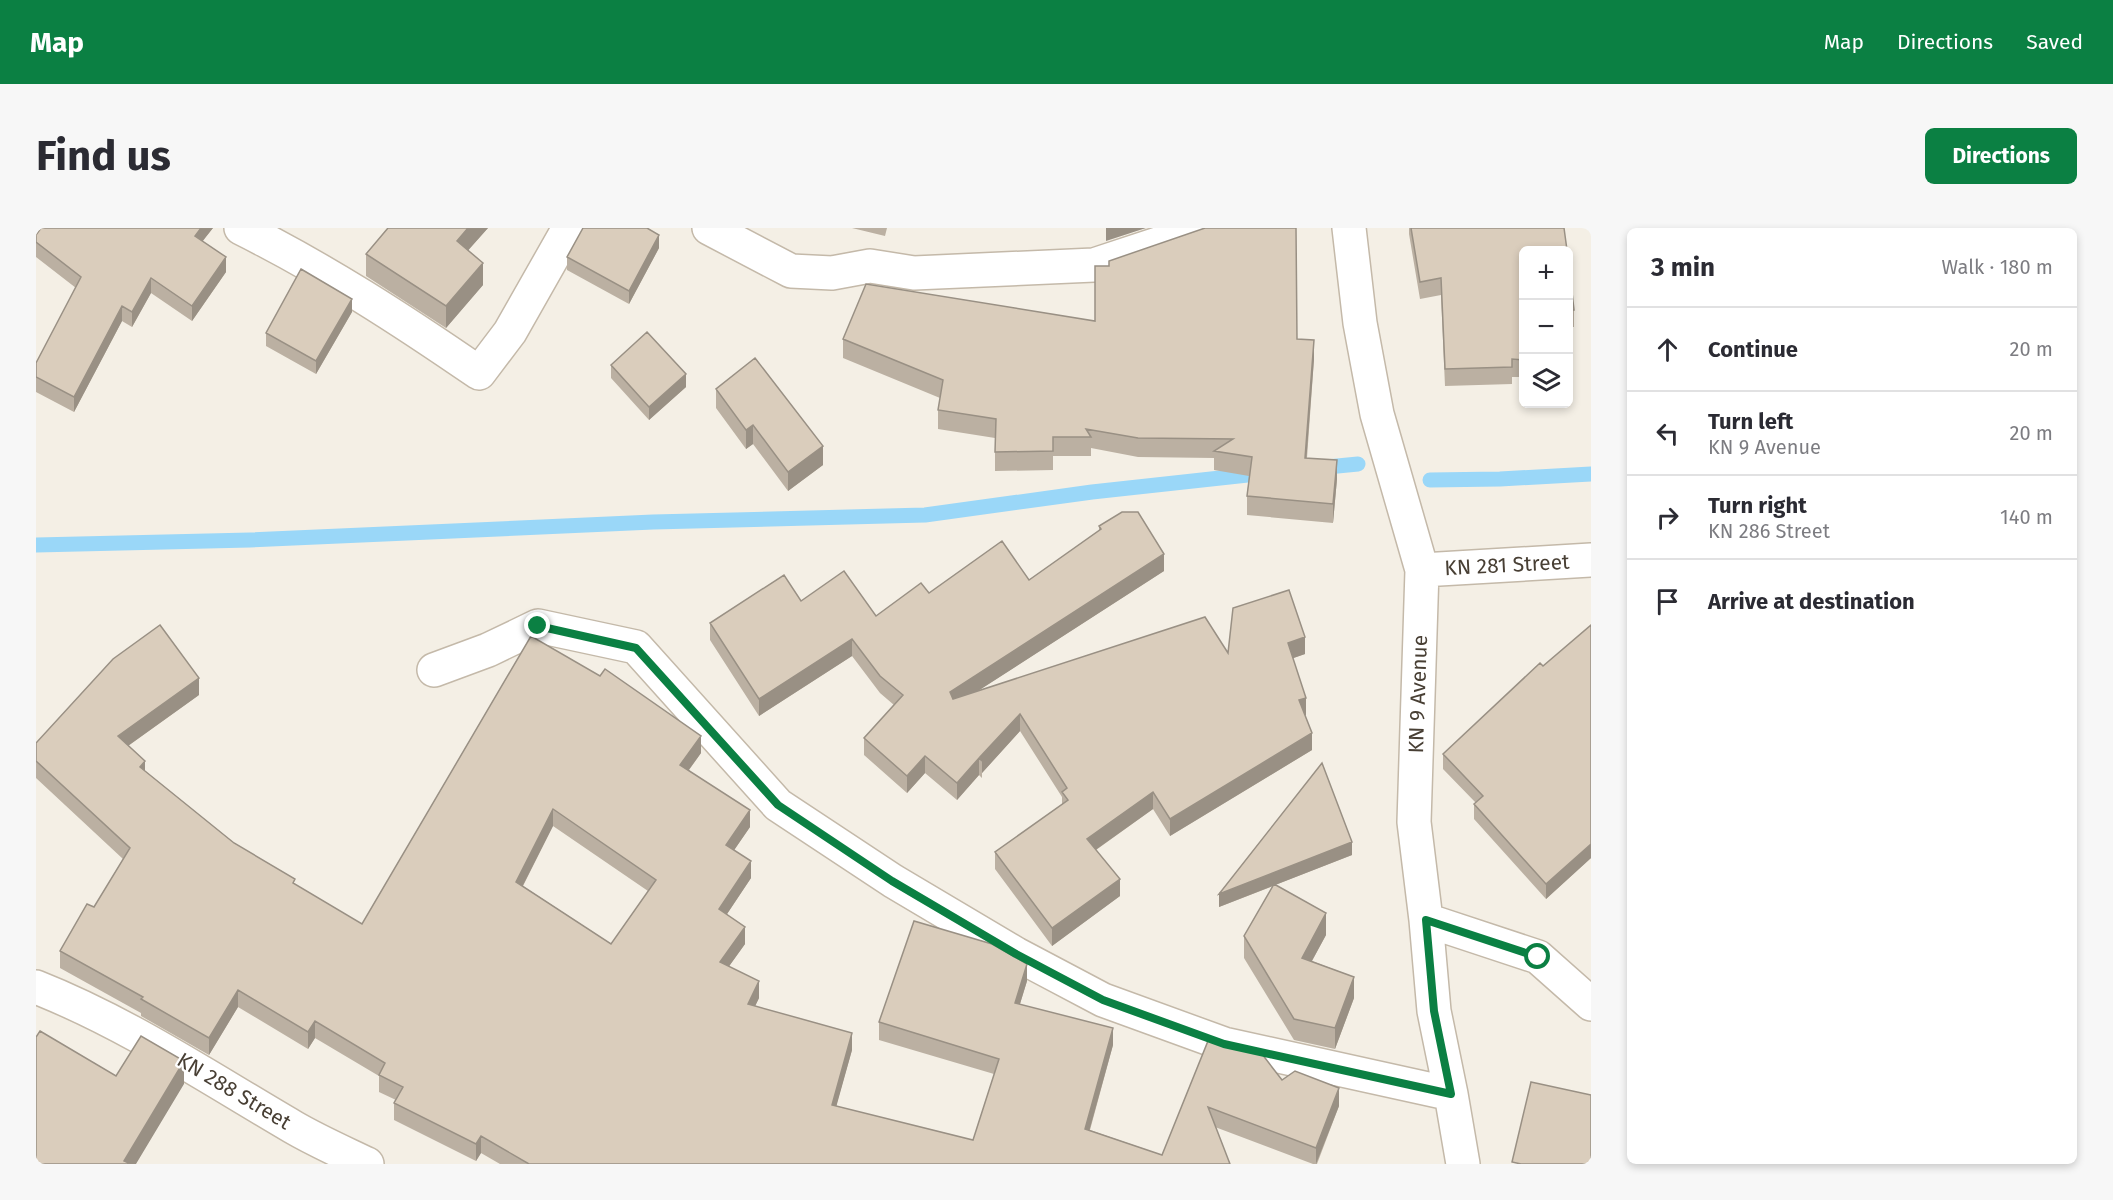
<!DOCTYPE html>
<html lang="en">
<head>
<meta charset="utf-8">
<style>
	:root { --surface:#fff; --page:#f7f7f7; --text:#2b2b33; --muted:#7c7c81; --line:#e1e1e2; --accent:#0b8043 }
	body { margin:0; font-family:"Fira Sans",sans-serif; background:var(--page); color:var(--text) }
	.controls { position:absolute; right:18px; top:18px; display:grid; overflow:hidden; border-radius:9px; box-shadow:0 3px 9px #0003 }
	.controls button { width:54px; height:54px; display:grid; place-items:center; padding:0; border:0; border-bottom:2px solid var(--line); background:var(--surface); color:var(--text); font:30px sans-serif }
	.stop { position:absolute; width:18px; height:18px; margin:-14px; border:4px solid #0b8043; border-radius:50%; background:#fff }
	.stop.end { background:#0b8043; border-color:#fff; box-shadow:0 2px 6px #0008 }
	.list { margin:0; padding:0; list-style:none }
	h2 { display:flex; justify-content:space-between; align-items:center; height:78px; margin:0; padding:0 24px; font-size:26px }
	h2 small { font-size:20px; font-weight:400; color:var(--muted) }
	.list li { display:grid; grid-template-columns:39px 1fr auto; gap:18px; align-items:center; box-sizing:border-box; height:84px; padding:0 24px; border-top:2px solid var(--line) }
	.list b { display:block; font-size:22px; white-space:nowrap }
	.list p { margin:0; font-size:20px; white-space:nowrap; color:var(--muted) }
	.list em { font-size:20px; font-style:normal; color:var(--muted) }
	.icon { flex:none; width:33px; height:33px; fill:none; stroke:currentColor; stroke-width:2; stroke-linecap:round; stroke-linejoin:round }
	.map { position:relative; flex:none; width:1555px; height:936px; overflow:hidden; border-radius:9px }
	header { display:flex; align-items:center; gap:36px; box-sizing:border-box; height:84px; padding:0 30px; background:var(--accent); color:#fff }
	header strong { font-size:28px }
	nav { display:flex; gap:33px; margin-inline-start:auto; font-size:21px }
	.intro { display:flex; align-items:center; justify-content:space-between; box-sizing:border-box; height:144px; padding:0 36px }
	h1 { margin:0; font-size:42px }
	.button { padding:15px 27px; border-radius:9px; background:var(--accent); color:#fff; font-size:21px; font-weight:700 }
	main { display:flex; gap:36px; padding:0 36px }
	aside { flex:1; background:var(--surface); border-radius:9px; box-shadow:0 3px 9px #0003 }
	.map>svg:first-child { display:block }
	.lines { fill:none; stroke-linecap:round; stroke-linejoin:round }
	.stream { stroke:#9ad7f8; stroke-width:15 }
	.street-casing { stroke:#c4b9a9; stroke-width:36 }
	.street { stroke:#fff; stroke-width:33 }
	.wall { fill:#bbb0a2; fill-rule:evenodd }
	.shaded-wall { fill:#999084 }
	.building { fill:#dacdbc; stroke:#999084; stroke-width:1.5; fill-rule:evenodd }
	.route { stroke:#0b8043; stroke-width:8 }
	.labels { text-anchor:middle; stroke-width:4.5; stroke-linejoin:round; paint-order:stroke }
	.street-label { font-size:21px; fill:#483f34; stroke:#fff }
</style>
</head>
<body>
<header>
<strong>Map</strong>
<nav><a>Map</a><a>Directions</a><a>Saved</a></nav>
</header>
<div class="intro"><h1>Find us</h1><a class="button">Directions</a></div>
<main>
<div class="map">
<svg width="1555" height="936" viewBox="0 0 1555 936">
	<rect width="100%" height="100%" fill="#f4efe5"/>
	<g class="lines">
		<path class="stream" d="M1281,240L1322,236
			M1394,252L1464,251L1555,246
			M0,317L214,312L617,294L889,287L1056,264L1230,245"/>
		<g class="street-casing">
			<path id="street" d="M205,0C289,42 366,92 443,145L474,104L533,0
				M673,0L755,43L796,45L834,38L878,45L1058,37L1170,0
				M1313,0L1324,95L1341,186L1386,342L1378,594L1390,692L1398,783L1415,866L1427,936
				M1386,342L1555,332
				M398,442L452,422L502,398L600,419L742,577L857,653L980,726L1067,772L1188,816L1415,866
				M1390,692L1502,729L1555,776
				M0,759C91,795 173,850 257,899C281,913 306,924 331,936"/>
		</g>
		<use href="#street" class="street"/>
	</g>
	<path class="wall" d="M177,0L166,13L190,44L156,93L115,65L96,99L86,93L38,184L0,164V135L40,60L0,29V7Z
		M352,0H452L432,22L447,57L410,100L330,48V26Z
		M816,0H851L849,8Z
		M1373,0H1528L1488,22V149H1476V156L1409,158L1405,67L1384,71L1373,6Z
		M623,20L593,76L531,42V29Z
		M1533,38L1538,82V99H1533Z
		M316,84L280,146L230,118V105Z
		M1059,93L1261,111L1278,131L1271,230L1301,251L1297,295L1211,287V268L1213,248L1178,242V230L1102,229L1055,220V228H1017V242L959,243V210L902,201V182L904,170L807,130V111Z
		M575,137L650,159L613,192L575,150Z
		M680,161L787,237L752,263L717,216L710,221L680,180Z
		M1063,298L1128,343L943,462L1192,425L1269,426L1257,430L1270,487H1269L1276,522L1134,608L1117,581L1060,622L1084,668L1016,718L959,641V624L1026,577V569L984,503L946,545V550L943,547L921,572L889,545L871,565L828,527V510L858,477L844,465L816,428L723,488L674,412V395L765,373L840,388L893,365L993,352L1063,303Z
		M1555,397V630L1510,671L1438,591V576L1440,575L1407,541V526Z
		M495,408L665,525L653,542L714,599L698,622L715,650L691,686L709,716L693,738L723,770L719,778L816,822L800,878L937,912L958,846L843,812V794L991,753L984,776L1077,817L1054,902L1126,927L1172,813L1246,852L1303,878L1281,936H1277L1179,899L1194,936H464L445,925L440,933L358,892V875L360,872L343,864V848L279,810L272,821L202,779L173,827L105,788V785L24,740V723L58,679L87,631L0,550V515L163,467L92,518L109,543L198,615L259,656L326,696ZM517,598L612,663L575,716L487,658Z
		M1286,535L1316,614V627L1239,657L1290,685V707L1276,733L1318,749V770L1299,821L1258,812L1208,730V708L1237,658L1183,679V666Z"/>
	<path class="shaded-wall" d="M165,0H177L159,23V8Z
		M432,0H452L421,35V13Z
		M1070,0H1110L1070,13Z
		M623,7V20L593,76V63Z
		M190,29V44L156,93V78Z
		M447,35V57L410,100V78Z
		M115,50V65L96,99V84Z
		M316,71V84L280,146V133Z
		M86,78V93L38,184V169Z
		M1278,112V131L1269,248V230Z
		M650,146V159L613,192V179Z
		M717,197V216L710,221V202Z
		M787,218V237L752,263V244Z
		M1301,232V251L1297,295V276Z
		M1128,326V343L914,481V464Z
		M1269,409V426L1252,432V415Z
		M816,411V428L723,488V471Z
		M163,450V467L82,525V508Z
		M1270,470V487L1263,489V472Z
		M984,486V503L946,545V533L944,529Z
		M1276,505V522L1134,608V591Z
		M665,508V525L644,554V537Z
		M889,528V545L871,565V548Z
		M943,530V547L921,572V555Z
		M109,533V550L104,539Z
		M1117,564V581L1051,628V611Z
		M517,581V598L480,671V654Z
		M714,582V599L690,634V617Z
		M1316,614V627L1183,679V666Z
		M1555,616V630L1510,671V656Z
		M715,633V650L683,698V681Z
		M1084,651V668L1016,718V700Z
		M1290,685V707L1266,751V730Z
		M709,699V716L684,751V734Z
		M991,736V753L979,792V775Z
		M1318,749V770L1299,821V800Z
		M723,753V770L712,793V776Z
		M202,762V779L173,827V810Z
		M279,793V810L272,821V804Z
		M1077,800V817L1049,918V901Z
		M816,805V822L796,894V877Z
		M148,833V856L100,936H88V933Z
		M1303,860V878L1280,936V920Z
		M445,908V925L440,933V916Z"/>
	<path class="building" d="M5,0H165L159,8L190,29L156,78L115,50L96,84L86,78L38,169L0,149V135L45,49L0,14V7Z
		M352,0H432L421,13L447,35L410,78L330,26Z
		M547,0H611L623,7L593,63L531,29Z
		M1169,0H1260L1261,111L1278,112L1269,230L1301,232L1297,276L1211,268L1216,229L1178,223L1197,211L1102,210L1050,201L1055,209H1017V223L959,224L960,191L902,182L907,152L807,111L830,56L1059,93V38H1073V33Z
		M1375,0H1528L1531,22H1488V132L1476,131V139L1409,141L1405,50L1384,54Z
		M1533,38L1538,82H1533Z
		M265,41L316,71L280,133L230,105Z
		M611,104L650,146L613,179L575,137Z
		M719,130L787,218L752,244L717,197L710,202L680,161Z
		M1086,284H1102L1128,326L914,464L917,471L1169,389L1192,425L1197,380L1253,362L1269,409L1252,415L1270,470L1263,472L1276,505L1134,591L1117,564L1051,611L1084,651L1016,700L959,624L1032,572L1026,564L1031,560L984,486L944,529L946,533L943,530L921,555L889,528L871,548L828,510L867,467L844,448L816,411L723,471L674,395L748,347L765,373L808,343L840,388L885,355L893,365L966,313L993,352L1065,301L1063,298Z
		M124,397L163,450L82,508L109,533L104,539L198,615L259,651L257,655L326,696L495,408L564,448L569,441L665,508L644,537L714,582L690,617L715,633L683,681L709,699L684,734L723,753L712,776L816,805L796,877L937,912L963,831L843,794L878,693L956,716L991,736L979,775L1077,800L1049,901L1126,927L1172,813L1226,826L1246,852L1259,843L1303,860L1280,920L1172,879L1194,936H493L445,908L440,916L358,875L367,859L343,847L349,835L279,793L272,804L202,762L173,810L105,771L107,769L24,723L51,676L58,679L94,620L0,533V515L77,431ZM517,581L620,652L575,716L480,654Z
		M1555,397V616L1510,656L1438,576L1447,568L1407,526L1504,435L1507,438Z
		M1286,535L1316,614L1183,666Z
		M1238,656L1290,685L1266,730L1318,749L1299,800L1258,791L1208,708Z
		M4,803L80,848L105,808L148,833L88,933L95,936H0V809Z
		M1495,854L1555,867V936H1485L1476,934Z"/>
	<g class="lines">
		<path class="route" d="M502,398L600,420L742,577L856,653L980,726L1067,772L1188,816L1415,866L1398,783L1390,692L1502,729"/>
	</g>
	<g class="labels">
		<g class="street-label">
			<text transform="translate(1471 337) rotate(-3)" y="7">KN 281 Street</text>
			<text transform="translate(1382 466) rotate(-88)" y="7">KN 9 Avenue</text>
			<text transform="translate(198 863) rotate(31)" y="7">KN 288 Street</text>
		</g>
	</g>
</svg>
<div class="controls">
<button>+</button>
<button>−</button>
<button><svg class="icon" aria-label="layers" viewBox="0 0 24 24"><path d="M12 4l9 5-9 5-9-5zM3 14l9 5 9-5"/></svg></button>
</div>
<div class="stop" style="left:1502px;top:729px"></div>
<div class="stop end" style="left:502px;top:398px"></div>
</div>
<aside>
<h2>3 min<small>Walk · 180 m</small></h2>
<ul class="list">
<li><svg class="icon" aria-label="ahead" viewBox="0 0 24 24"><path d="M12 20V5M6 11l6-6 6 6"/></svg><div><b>Continue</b></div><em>20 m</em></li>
<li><svg class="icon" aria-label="left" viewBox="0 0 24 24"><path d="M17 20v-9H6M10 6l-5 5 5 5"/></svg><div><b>Turn left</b><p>KN 9 Avenue</p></div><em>20 m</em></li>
<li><svg class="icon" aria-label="right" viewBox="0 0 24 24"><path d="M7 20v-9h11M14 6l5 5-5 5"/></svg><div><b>Turn right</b><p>KN 286 Street</p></div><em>140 m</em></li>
<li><svg class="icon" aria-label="arrive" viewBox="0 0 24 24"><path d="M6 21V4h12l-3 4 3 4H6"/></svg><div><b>Arrive at destination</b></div></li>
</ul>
</aside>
</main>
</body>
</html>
